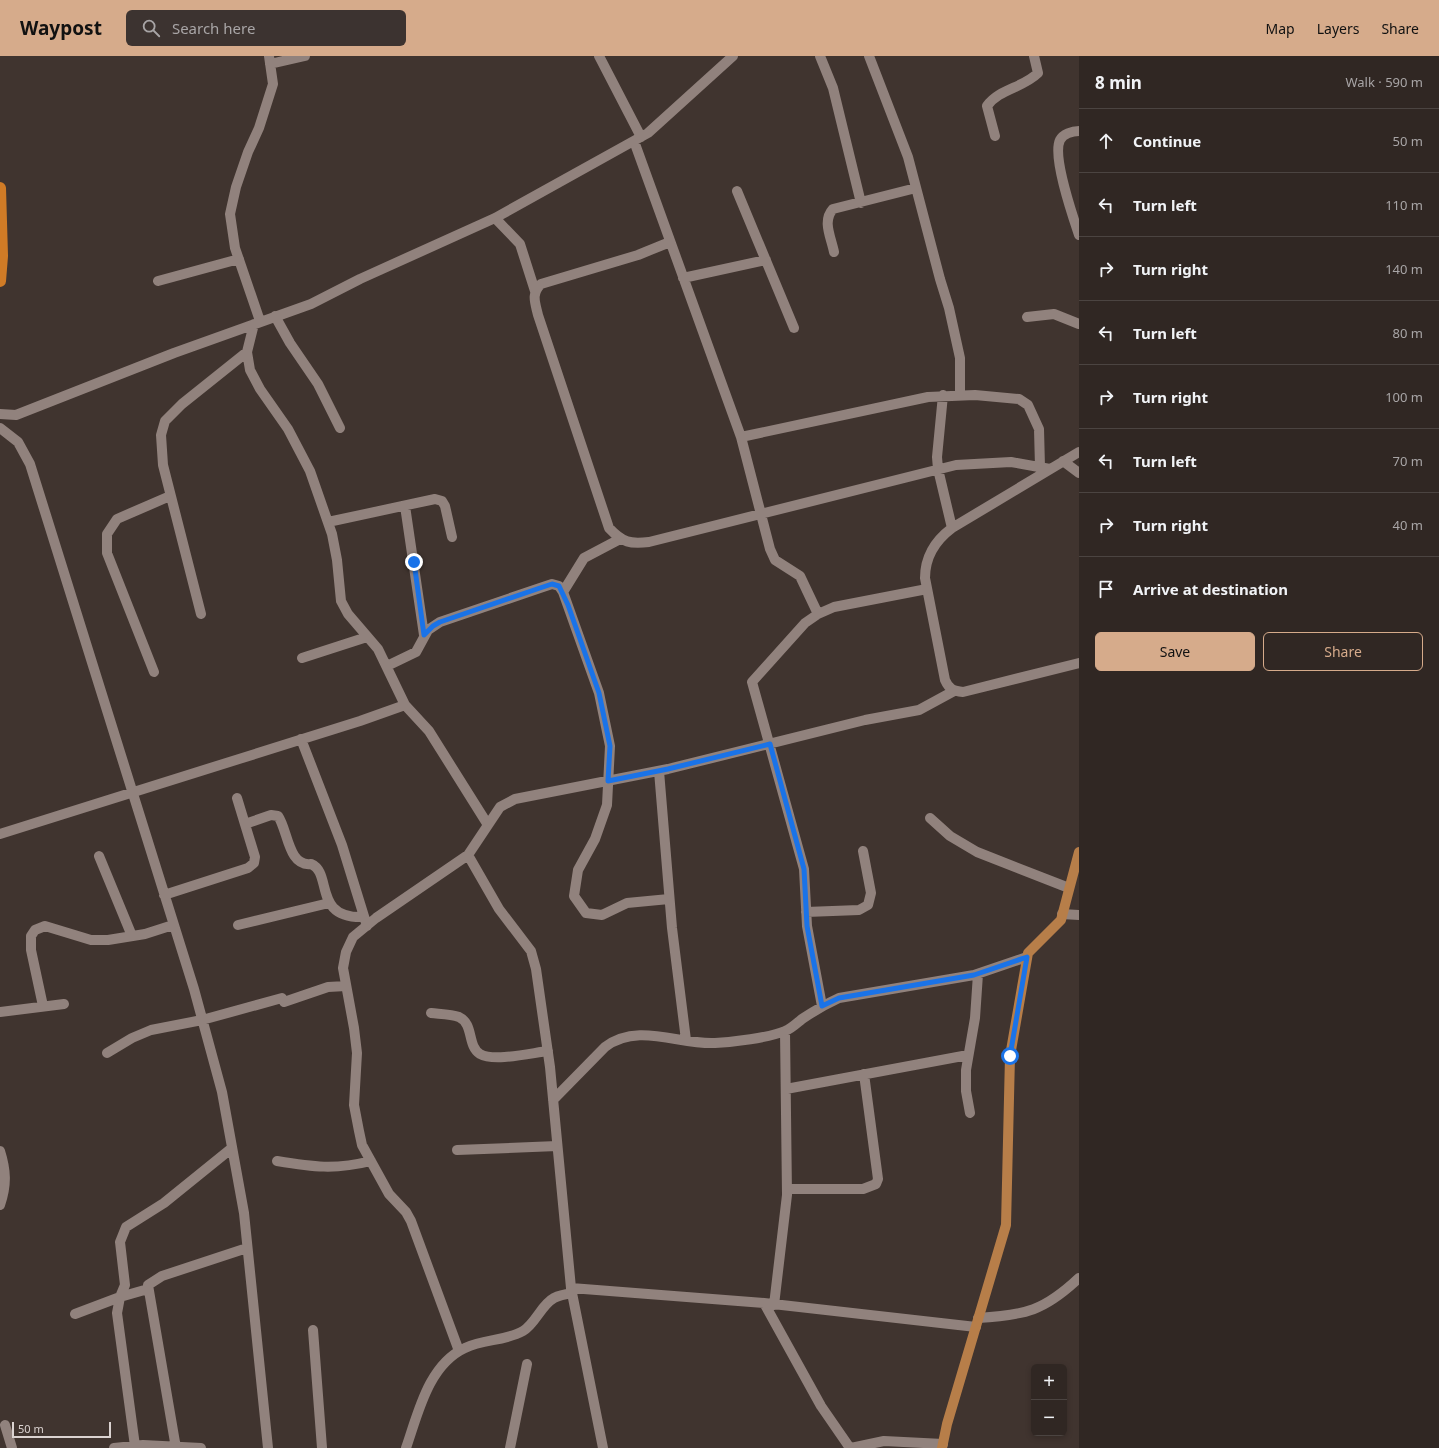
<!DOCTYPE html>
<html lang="en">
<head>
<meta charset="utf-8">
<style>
	:root { --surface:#302723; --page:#3c3330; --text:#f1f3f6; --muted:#a8a5a6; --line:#4b4441; --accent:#d6ab8b }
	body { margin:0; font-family:"Noto Sans",sans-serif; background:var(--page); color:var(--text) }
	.controls { position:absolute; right:12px; bottom:12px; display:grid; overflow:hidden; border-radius:6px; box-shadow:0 2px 6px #0003 }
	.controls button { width:36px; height:36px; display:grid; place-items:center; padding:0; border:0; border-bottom:1px solid var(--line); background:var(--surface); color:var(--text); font:20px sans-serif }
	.scale { position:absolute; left:12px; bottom:10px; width:99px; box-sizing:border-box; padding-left:4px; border:2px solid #dbd3d1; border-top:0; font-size:11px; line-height:14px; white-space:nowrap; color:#dbd3d1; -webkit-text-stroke:3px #40342f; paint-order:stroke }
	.stop { position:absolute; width:12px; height:12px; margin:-9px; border:3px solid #1a73e8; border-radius:50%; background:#fff }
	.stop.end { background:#1a73e8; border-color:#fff; box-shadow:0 1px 4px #0008 }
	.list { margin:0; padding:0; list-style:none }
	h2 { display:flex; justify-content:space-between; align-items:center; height:52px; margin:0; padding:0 16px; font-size:17px }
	h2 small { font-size:13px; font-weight:400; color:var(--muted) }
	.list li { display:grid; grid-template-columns:26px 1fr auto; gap:12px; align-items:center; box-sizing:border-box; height:64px; padding:0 16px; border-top:1px solid var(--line) }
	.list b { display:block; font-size:15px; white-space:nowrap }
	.list em { font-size:13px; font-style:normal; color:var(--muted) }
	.actions { display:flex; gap:8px; padding:12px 16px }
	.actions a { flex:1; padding:9px 0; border:1px solid var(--accent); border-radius:6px; text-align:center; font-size:14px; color:var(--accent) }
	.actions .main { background:var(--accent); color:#111 }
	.icon { flex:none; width:22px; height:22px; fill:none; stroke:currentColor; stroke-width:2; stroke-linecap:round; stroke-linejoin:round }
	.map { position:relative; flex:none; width:1079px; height:1392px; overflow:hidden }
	header { display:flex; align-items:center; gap:24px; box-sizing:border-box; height:56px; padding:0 20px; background:var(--accent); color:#111 }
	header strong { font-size:19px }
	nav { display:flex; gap:22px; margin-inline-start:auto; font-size:14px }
	.search { width:280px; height:36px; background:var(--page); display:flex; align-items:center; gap:10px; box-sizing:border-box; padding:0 14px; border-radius:6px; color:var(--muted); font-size:15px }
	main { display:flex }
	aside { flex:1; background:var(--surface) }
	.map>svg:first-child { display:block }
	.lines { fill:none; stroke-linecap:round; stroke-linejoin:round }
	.minor { stroke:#91827d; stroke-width:10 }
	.major { stroke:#b77e49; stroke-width:10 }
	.highway { stroke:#d07b26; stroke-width:12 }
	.route { stroke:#1a73e8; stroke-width:5 }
</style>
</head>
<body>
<header>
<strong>Waypost</strong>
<div class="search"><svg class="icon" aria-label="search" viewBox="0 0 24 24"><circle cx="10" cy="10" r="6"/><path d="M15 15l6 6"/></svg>Search here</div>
<nav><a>Map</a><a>Layers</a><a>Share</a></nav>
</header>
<main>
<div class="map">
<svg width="1079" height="1392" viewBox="0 0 1079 1392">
	<rect width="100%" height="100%" fill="#40342f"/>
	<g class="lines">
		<path class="minor" d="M599,0L641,81
			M820,0L833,32L861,147
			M869,0L908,101L940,223L949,252L960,302V339
			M270,8L305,0
			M1079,75C1072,75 1063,78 1060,84C1052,100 1073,161 1079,179
			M995,80L987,50C999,33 1023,32 1038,17L1034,0
			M634,85L741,381L770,493L775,504L800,520L818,558
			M737,135L794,272
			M495,162L520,188L535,235
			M670,186L638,199L541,228C531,238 535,246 538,259L609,472C623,487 630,488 649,486L956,409L1011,406L1050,413
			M834,196C831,181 822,165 833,153L916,132
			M683,222L766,204
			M158,225L239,203
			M275,260L290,287L318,328L340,372
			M1027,261L1054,258L1079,268
			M260,265L235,192L230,158L236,131L248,96L259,72L273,28L269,0
			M254,268L247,296L250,314L260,333L288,373L310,415L332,478L337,504L341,545L348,558L378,593L405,649L429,675L488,769
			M943,339L937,401L938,413L952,472
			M0,358L16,359L174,297L311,248L360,223L495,162L648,77L733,0
			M0,372L18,386L30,408L194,933L222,1036L244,1157L268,1392
			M741,381L928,341L975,339L1019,343L1028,349L1039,373L1040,411
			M1079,396L952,472C936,484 925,501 925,522L945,624C949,633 953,635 963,636L1079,607
			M1063,405L1079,417
			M405,450L424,579
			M328,466L435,443L442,445L445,450L452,481
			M563,536L584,502L620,483
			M201,558L163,409L161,379L165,365L182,348L247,296
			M302,602L367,581
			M387,610L416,596L428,574L440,566L540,532L552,528L559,530L563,536L599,637L610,690L607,749L595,783L578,814L574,840L586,857L602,859L627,847L669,843
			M154,616L107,497V478L117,463L170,440
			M301,683L342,789L367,870
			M659,715L672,872L686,984
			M930,762L950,780L977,796L1069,832
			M245,768L271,759L278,760C288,774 288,811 311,808C333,817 312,863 364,861
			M0,778L360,665L405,649
			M468,799L499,853L531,895L536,913L550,1011L571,1232L603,1392
			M99,800L132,880
			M164,839L248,812L254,807L255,801L237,742
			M806,856L859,854L868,849L871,837L863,795
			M1062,858L1079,859
			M238,869L329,847
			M284,946L328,931L346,930
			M43,950L31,894V880L35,874L45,870L91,884H108L145,878L173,869
			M822,950L807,870L804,813L752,626L805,567L818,558L834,551L927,533
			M0,956L64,948
			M431,957C440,958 451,958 459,961C474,968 467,990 480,998C494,1006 531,997 548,995
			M107,997L132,982L151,974L202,964L282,942
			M786,1033L968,999
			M553,1044L605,991C638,966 679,989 715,987C733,986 768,982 785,975C791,973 797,967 802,963C814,955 826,948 839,942L974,919L1027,901
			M970,1057L966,1035V1014L975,962L978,918
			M457,1094L557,1090
			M0,1095C6,1114 7,1129 0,1149
			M277,1105C313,1111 335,1114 371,1105
			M787,1133H863L876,1128L878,1123L864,1018
			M571,1232L764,1247L976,1271
			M764,1247L821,1350L850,1392
			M774,1249L787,1139L785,975
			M75,1258L120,1241L148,1233
			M978,1262C1026,1259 1044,1255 1079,1222
			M313,1274L322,1392
			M459,1295L411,1165L406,1156L389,1138L362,1089L359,1075L354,1049L357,997L354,972L343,912L346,896L353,881L376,862L468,799L500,751L515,743L668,713L865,664L919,654L954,635
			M5,1369L12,1392
			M135,1390L117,1257L120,1241L125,1229L120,1186L126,1171L164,1147L232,1092
			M114,1392L143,1389L201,1392
			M176,1392L148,1229L162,1220L247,1192
			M406,1392C418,1358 428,1309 465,1292C483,1283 506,1285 523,1275C536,1267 541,1249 554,1242C560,1239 566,1238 572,1237
			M510,1392L527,1308
			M851,1392L884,1385L943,1388"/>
		<path class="major" d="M942,1392L947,1368L1006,1169L1010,1000L1028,897L1061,864L1079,796"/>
		<path class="highway" d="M0,132L2,200L0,225"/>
	</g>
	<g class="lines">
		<path class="route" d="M414,506L424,579L433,570L440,566L540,532L552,528L559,530L568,549L599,637L610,690L608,725L668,713L770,688L804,813L807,870L822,950L839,942L974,919L1027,901L1010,1000"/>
	</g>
</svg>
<div class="controls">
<button>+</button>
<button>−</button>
</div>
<div class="scale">50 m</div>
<div class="stop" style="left:1010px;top:1000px"></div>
<div class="stop end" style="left:414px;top:506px"></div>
</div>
<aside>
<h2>8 min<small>Walk · 590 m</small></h2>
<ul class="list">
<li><svg class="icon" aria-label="ahead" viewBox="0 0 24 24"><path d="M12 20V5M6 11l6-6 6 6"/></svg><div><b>Continue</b></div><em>50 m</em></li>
<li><svg class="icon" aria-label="left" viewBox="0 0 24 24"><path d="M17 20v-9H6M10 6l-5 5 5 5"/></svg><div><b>Turn left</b></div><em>110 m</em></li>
<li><svg class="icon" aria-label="right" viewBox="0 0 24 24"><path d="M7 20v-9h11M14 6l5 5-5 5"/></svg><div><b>Turn right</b></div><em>140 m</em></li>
<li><svg class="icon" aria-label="left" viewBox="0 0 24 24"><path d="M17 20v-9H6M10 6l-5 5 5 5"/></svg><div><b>Turn left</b></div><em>80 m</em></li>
<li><svg class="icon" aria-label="right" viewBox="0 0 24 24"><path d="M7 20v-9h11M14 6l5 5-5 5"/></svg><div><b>Turn right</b></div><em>100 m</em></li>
<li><svg class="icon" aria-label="left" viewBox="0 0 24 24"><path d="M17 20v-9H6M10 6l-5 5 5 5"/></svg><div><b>Turn left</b></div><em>70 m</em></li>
<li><svg class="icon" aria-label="right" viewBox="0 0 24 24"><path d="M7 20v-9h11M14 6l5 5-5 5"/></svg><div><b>Turn right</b></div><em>40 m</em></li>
<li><svg class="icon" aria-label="arrive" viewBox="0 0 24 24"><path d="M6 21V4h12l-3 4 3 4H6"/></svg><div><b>Arrive at destination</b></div></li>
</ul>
<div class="actions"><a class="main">Save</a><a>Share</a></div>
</aside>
</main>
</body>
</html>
